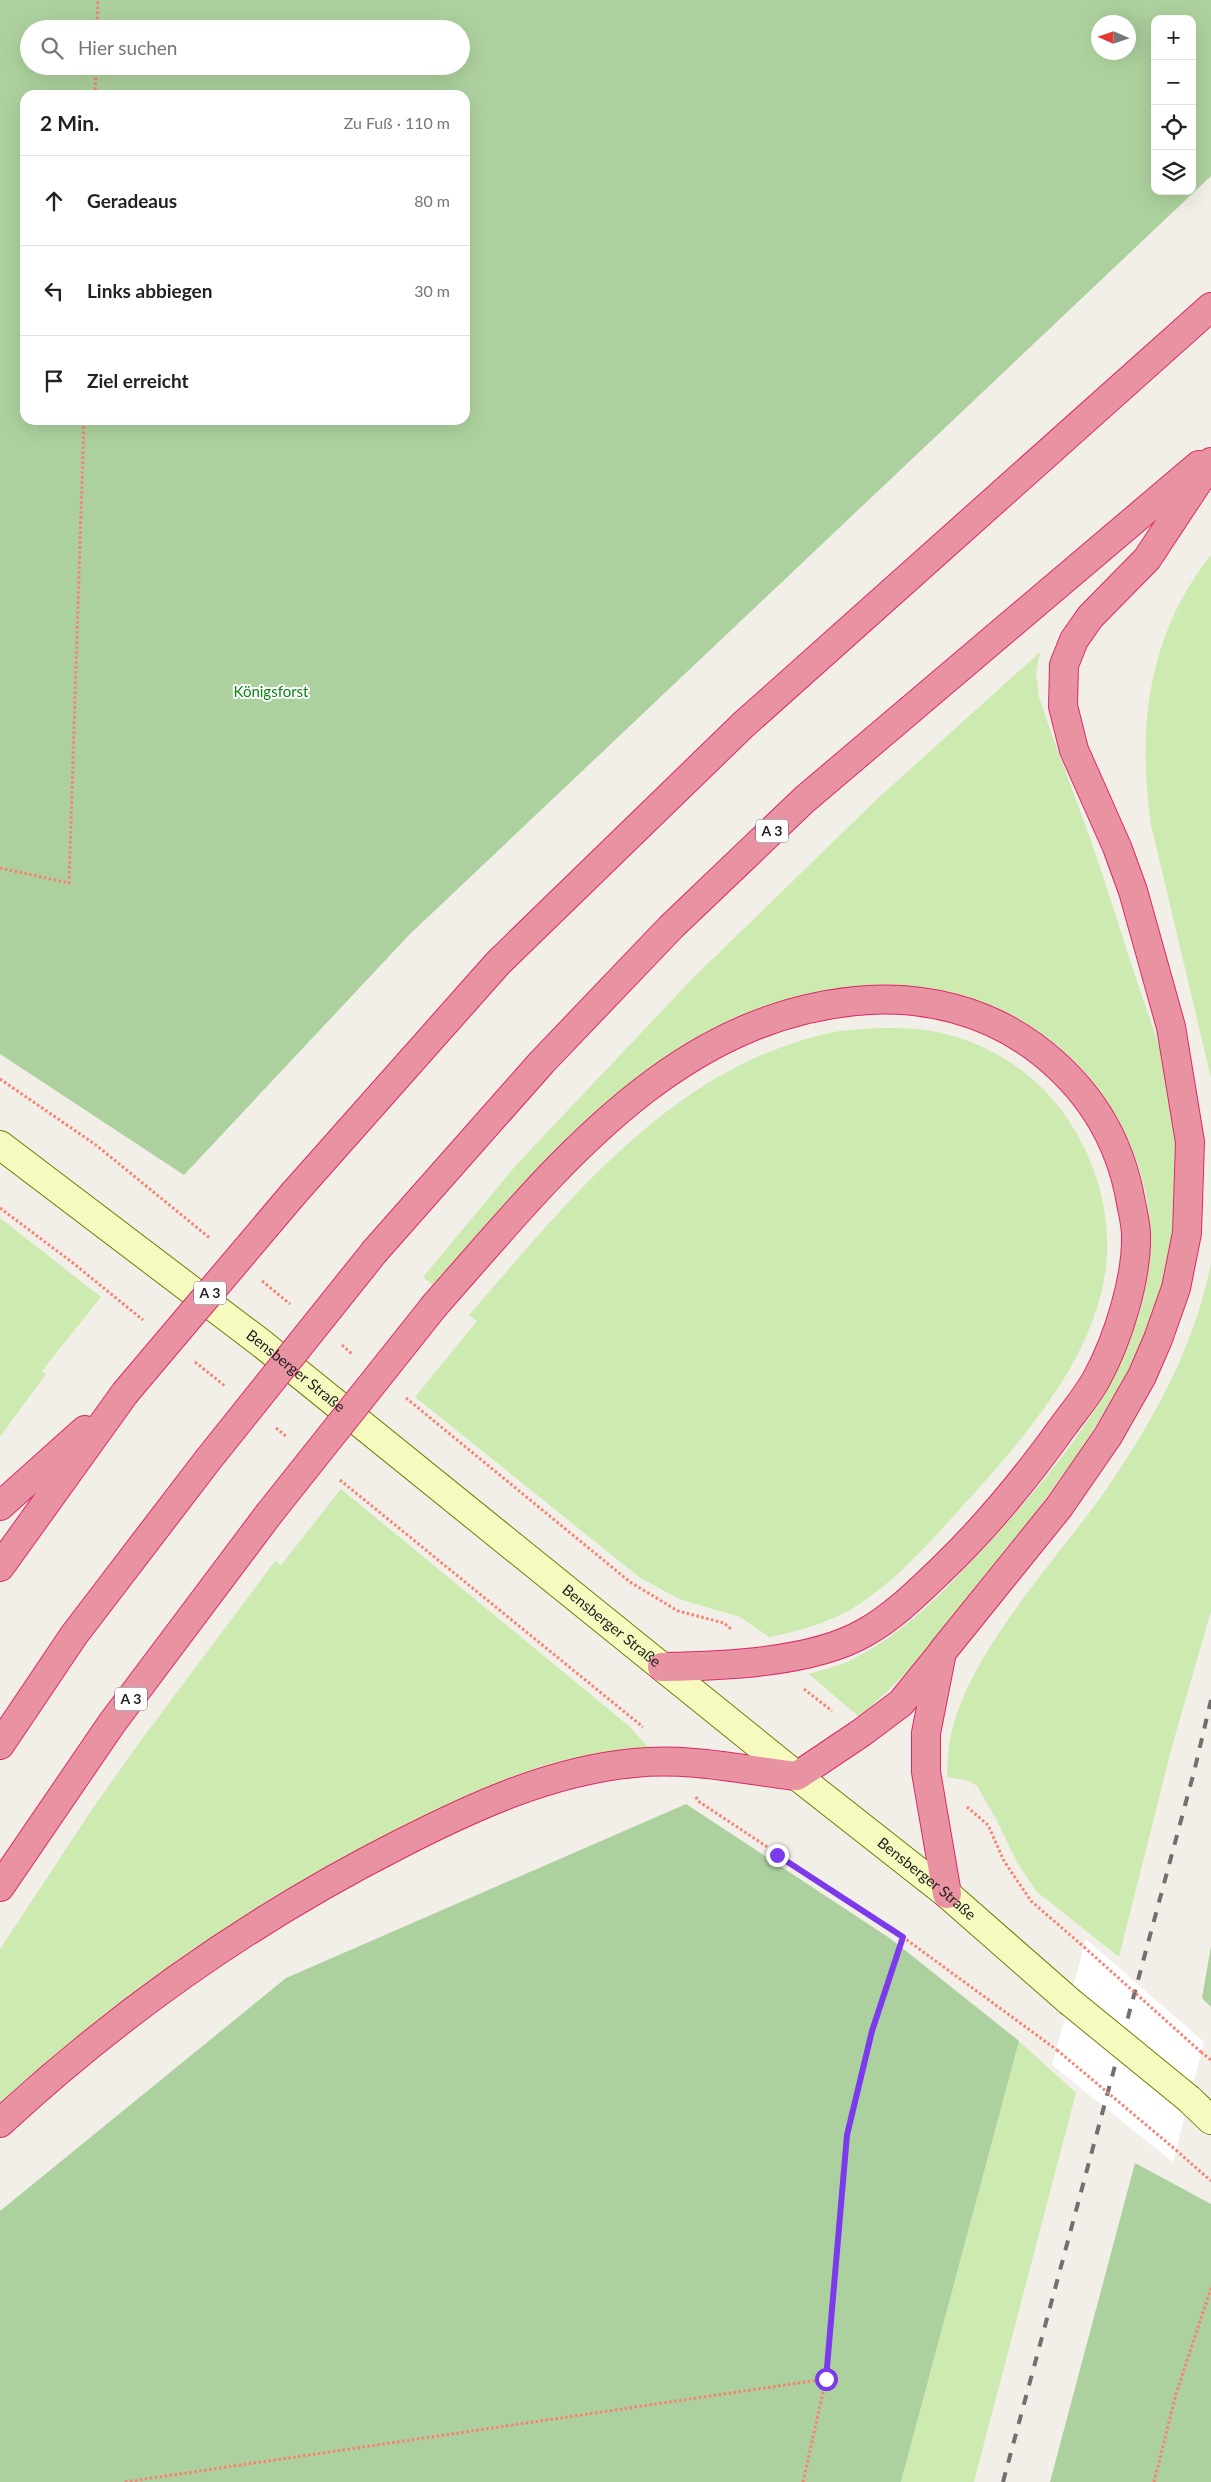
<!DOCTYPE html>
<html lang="de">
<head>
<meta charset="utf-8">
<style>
	:root { --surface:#fff; --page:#f2f2f2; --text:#222; --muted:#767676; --line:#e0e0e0 }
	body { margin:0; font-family:Lato,sans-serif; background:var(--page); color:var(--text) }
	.controls { position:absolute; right:15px; top:15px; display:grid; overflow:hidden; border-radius:10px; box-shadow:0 5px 20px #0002 }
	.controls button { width:45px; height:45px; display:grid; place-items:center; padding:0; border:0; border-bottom:1px solid var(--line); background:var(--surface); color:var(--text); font:25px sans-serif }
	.compass { position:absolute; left:1091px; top:15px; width:45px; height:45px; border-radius:50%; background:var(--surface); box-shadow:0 5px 20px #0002; rotate:273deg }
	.stop { position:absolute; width:15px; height:15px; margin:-11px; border:4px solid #7c3aed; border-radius:50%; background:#fff }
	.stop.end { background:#7c3aed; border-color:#fff; box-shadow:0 1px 5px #0008 }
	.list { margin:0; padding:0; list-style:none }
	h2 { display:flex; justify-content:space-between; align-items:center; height:65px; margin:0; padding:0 20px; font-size:21px }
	h2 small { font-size:16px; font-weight:400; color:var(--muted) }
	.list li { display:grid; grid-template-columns:32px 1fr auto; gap:15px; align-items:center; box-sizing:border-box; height:90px; padding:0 20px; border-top:1px solid var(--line) }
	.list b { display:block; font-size:19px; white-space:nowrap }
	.list em { font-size:16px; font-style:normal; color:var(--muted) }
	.icon { flex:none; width:28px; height:28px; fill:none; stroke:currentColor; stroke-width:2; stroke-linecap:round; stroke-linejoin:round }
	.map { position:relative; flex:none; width:1211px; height:2482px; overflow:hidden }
	.search { position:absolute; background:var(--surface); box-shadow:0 5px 20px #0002; left:20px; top:20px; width:450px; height:55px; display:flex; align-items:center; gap:12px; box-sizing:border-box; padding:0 18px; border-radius:28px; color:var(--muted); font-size:19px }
	.panel { position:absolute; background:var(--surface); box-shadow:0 5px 20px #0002; left:20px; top:90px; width:450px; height:335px; border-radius:15px }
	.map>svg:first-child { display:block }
	.grass { fill:#cdebb0 }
	.forest { fill:#add19e; fill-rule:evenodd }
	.pier { fill:#fff }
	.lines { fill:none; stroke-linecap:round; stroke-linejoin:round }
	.secondary-casing { stroke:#707d05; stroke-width:30 }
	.motorway-casing { stroke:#dc2a67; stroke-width:30 }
	.path { stroke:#fa8072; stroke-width:3; stroke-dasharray:2.5 2.5; stroke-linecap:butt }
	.secondary { stroke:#f7fabf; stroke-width:28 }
	.motorway { stroke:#e892a2; stroke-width:28 }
	.rail { stroke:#707070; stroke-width:4; stroke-dasharray:10 10; stroke-linecap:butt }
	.secondary-bridge-casing { stroke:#707d05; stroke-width:30; stroke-linecap:butt }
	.motorway-bridge-casing { stroke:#dc2a67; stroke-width:30; stroke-linecap:butt }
	.path-bridge { stroke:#fa8072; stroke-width:3; stroke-dasharray:2.5 2.5; stroke-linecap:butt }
	.secondary-bridge { stroke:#f7fabf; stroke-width:28 }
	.motorway-bridge { stroke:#e892a2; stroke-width:28 }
	.route { stroke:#7c3aed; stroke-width:6 }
	.labels { text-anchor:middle; stroke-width:4; stroke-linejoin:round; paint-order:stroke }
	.shield { fill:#fff; stroke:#646464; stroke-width:1 }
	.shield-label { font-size:14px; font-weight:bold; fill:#222 }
	.park-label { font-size:15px; fill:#0c8416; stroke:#fff }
	.street-label { font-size:15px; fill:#222; stroke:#fff }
</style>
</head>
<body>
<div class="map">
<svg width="1211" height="2482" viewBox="0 0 1211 2482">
	<rect width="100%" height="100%" fill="#f2efe9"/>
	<path class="grass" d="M1211,555V1078L1151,825C1137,727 1148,634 1211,555Z
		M1040,652L1036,674L1039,697C1058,755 1082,812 1101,870C1112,903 1122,936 1133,969C1145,1007 1161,1045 1169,1084C1182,1146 1180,1228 1161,1289C1137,1369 1091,1437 1042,1504C987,1578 929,1658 859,1717L809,1674C823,1669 840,1666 853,1659C913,1629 959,1575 1004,1526C1070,1452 1137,1368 1149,1265C1155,1214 1142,1161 1116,1116C1040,981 874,959 741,1016C613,1072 524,1185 435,1287L423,1277L517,1164L693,978L876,800Z
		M880,1028C895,1028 911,1028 925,1030C978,1037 1031,1068 1062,1111C1095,1156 1112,1211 1106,1267C1095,1360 1019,1444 959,1510C931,1541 902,1574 868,1598C838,1620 805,1630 769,1637L740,1617L679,1599L639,1577L415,1397L477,1321L469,1315C567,1203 666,1075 817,1036C838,1030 859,1029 880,1028Z
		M0,1218L101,1297L42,1371L46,1374L0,1437Z
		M1211,1263V1611L1171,1750L1119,1957L1037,1892L1018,1864L995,1817L977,1786L969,1781L947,1777C948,1767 947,1756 949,1746C961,1661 1053,1564 1103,1494C1152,1423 1194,1349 1211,1263Z
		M341,1489L629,1726L649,1748C622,1750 596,1753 570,1759C514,1771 461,1799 410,1825C340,1859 271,1897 207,1942C134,1992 68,2050 0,2106V1949L93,1808L142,1739L275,1561L281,1565Z
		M1019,2041L1076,2093L974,2482H901Z"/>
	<path class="forest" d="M0,0H1211V176L409,935L184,1175L0,1054ZM1155,19H1192V191H1155ZM1128,22V52H1098V22ZM29,29H461V66H29ZM25,95H465V420H25Z
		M686,1804L891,1939L1019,2041L901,2482H0V2211L286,1978Z
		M1211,1946V2007L1202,1998Z
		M1135,2163L1211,2204V2482H1050Z"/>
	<path class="pier" d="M1086,1939L1204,2042L1173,2162L1052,2065Z"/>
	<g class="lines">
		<g class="secondary-casing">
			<g id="secondary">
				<path id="s1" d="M0,1145L261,1343L797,1776L947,1894L1069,2001"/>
				<path d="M1189,2099L1211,2120"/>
			</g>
		</g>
		<g class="motorway-casing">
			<path id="motorway" d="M294,1193L498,963L743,725L1211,307
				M375,1251L542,1062L671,927L805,799L1199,465
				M435,1305C554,1171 674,1012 869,1000C927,997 985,1011 1033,1046C1086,1085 1120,1137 1131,1203C1133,1213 1136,1225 1136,1235C1137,1279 1118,1339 1097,1378C1088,1395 1075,1410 1064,1425C1027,1477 987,1526 941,1570C917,1593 893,1617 864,1633C812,1663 721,1666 662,1667
				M0,1506L85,1430
				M0,1567L125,1393
				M0,1745L74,1635L207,1461
				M0,1887L112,1723L268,1515
				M947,1894L926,1772V1733L942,1652L1059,1507L1108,1436L1142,1376L1158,1339L1176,1288L1187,1233L1190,1142L1171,1027L1133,891L1117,847L1074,750L1063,706L1064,665L1074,640L1090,617L1147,559L1211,462
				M0,2123C120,2012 254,1918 400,1844C474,1806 551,1771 634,1763C688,1757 744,1770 797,1776L861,1733L901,1703L940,1655"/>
		</g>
		<path class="path" d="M97,29L98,0
			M95,95L96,66
			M0,868L69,883L84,420
			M0,1079L96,1145L211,1239
			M0,1208L73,1263L143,1320
			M262,1281L290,1304
			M342,1345L352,1354
			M195,1362L225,1386
			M406,1398L630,1582L678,1611L724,1623L731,1629
			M276,1428L287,1437
			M340,1480L643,1727
			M804,1689L832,1711
			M696,1797L698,1801L903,1937L1057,2050
			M967,1807L988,1825L1004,1861L1031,1901L1084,1947
			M1201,2052L1211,2060
			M1176,2150L1211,2181
			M125,2482L826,2379
			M803,2482L826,2379L847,2135L873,2031L903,1937
			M1154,2482L1176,2394L1211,2288"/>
		<use href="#secondary" class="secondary"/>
		<use href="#motorway" class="motorway"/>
		<path class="rail" d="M1003,2482L1194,1772L1211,1700"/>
		<g class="secondary-bridge-casing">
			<path id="secondary-bridge" d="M1069,2001L1189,2099"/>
		</g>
		<g class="motorway-bridge-casing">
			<path id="motorway-bridge" d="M125,1393L294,1193
				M207,1461L375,1251
				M268,1515L435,1305"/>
		</g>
		<path class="path-bridge" d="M1084,1947L1201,2052
			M1057,2050L1176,2150"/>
		<use href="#secondary-bridge" class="secondary-bridge"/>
		<use href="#motorway-bridge" class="motorway-bridge"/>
	</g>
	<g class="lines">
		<path class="route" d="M777,1855L903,1937L872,2031L847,2135L826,2379"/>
	</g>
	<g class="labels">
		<g class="shield">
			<rect x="756" y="819.5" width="32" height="23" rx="4"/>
			<rect x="194" y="1281.5" width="32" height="23" rx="4"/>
			<rect x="115" y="1687.5" width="32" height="23" rx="4"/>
		</g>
		<g class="shield-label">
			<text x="772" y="836">A 3</text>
			<text x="210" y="1298">A 3</text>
			<text x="131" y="1704">A 3</text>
		</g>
		<g class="park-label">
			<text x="271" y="697">Königsforst</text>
		</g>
		<g class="street-label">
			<text dy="5" stroke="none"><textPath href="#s1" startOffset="372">Bensberger Straße</textPath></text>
			<text dy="5" stroke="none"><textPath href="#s1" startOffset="778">Bensberger Straße</textPath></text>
			<text dy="5" stroke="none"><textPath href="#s1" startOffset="1182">Bensberger Straße</textPath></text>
		</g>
	</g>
</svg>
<div class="controls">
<button>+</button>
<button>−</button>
<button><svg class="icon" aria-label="locate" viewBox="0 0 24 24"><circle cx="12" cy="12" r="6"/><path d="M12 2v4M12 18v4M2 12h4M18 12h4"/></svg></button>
<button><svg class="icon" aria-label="layers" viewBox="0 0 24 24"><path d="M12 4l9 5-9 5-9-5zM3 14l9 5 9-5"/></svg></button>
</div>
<svg class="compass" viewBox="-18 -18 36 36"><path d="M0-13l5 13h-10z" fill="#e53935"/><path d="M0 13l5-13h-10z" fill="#767676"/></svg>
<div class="stop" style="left:826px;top:2379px"></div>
<div class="stop end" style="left:777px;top:1855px"></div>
<div class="search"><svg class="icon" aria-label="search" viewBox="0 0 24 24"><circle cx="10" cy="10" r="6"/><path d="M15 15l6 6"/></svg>Hier suchen</div>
<section class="panel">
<h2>2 Min.<small>Zu Fuß · 110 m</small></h2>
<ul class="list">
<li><svg class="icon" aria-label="ahead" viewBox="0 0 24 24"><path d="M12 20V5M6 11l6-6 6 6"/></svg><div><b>Geradeaus</b></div><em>80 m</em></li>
<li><svg class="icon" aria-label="left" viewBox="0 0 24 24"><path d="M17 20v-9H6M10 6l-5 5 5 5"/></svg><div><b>Links abbiegen</b></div><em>30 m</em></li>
<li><svg class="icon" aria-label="arrive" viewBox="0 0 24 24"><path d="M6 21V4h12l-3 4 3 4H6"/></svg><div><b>Ziel erreicht</b></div></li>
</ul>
</section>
</div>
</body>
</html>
